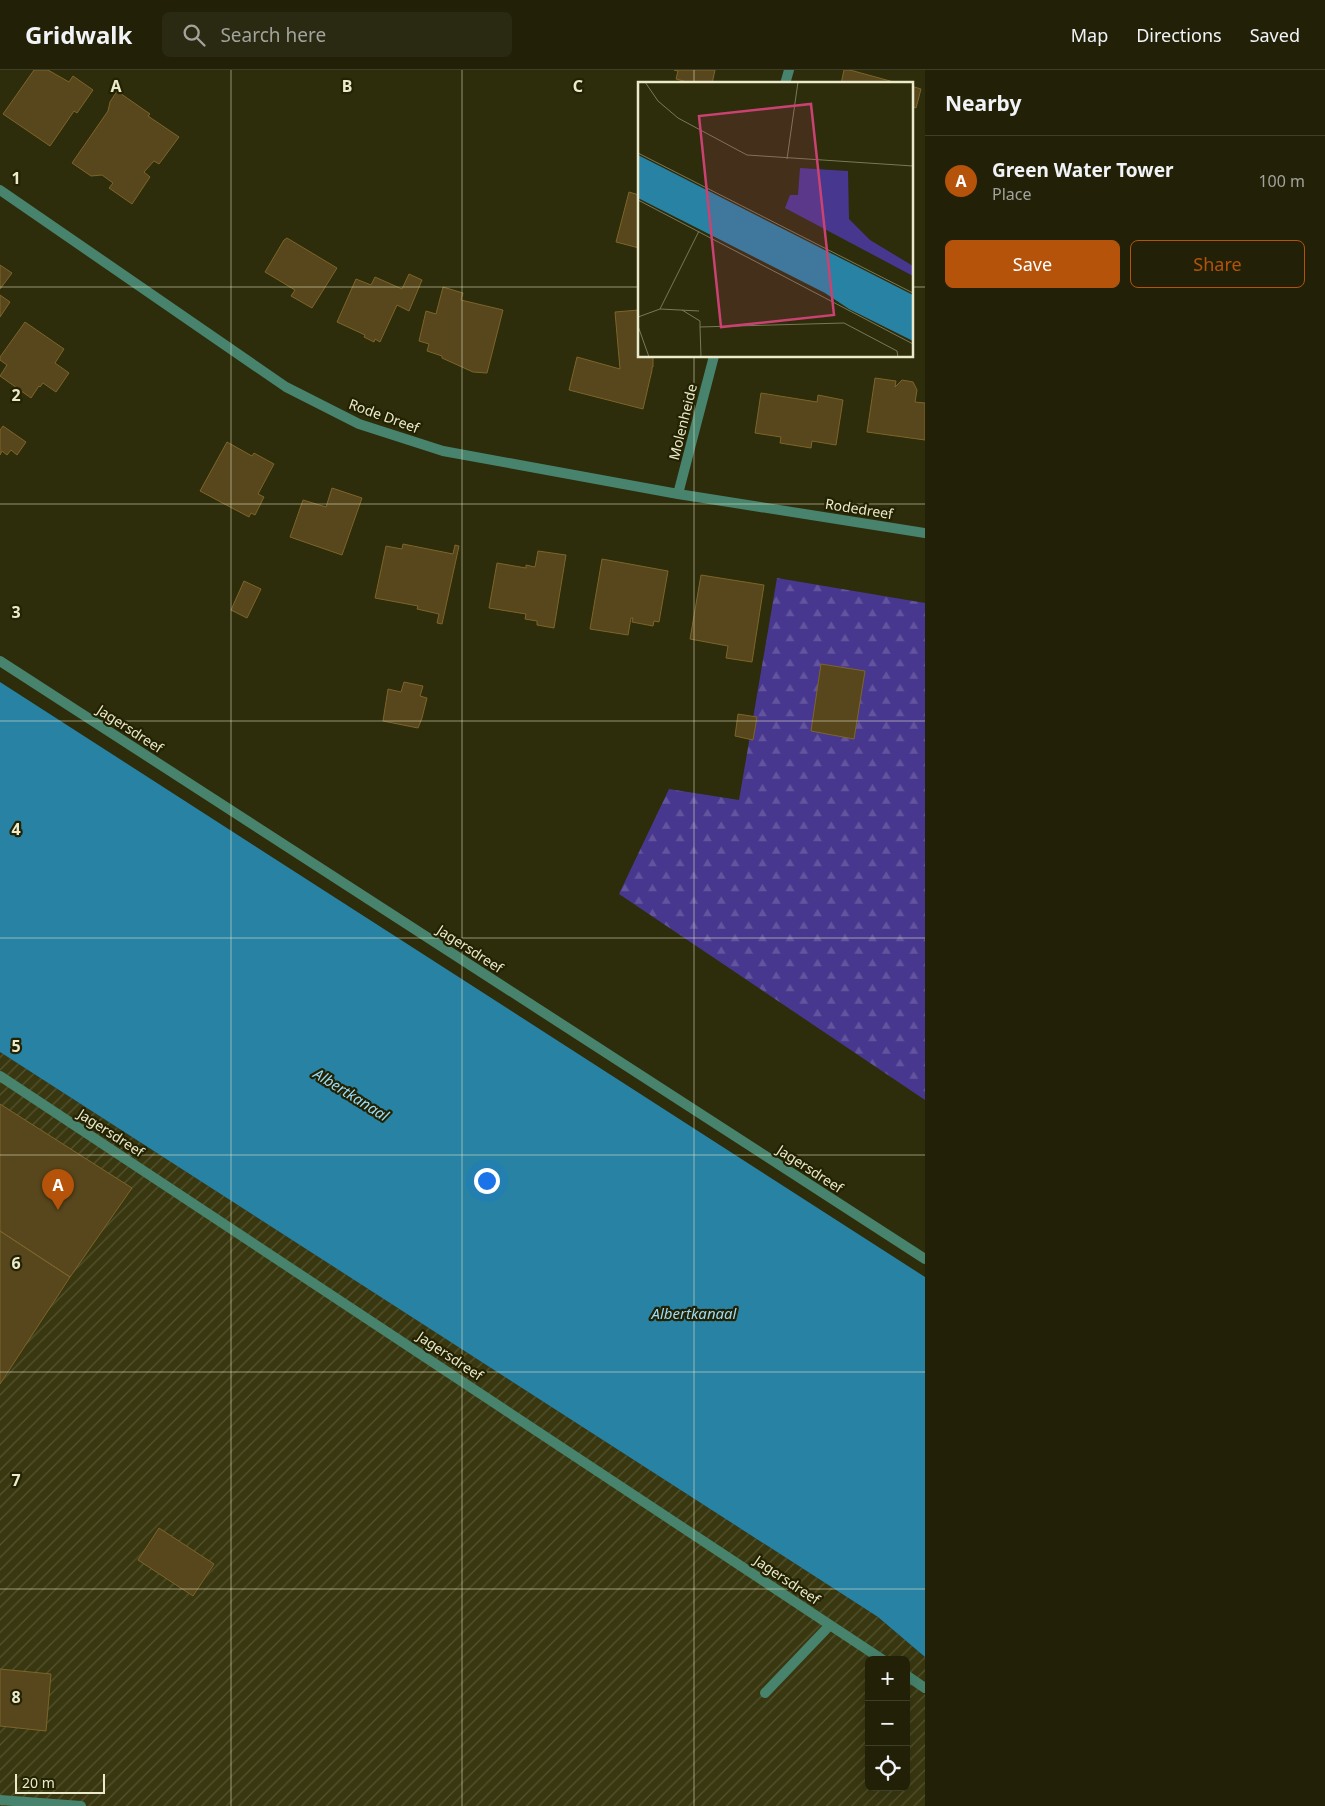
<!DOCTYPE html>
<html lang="en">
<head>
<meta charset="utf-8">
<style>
	:root { --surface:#222108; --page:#2a2912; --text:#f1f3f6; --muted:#a2a39c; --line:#3f3e29; --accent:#b45309 }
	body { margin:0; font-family:"Noto Sans",sans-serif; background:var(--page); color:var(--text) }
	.controls { position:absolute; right:15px; bottom:15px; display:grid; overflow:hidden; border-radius:8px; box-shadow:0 5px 20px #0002 }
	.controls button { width:45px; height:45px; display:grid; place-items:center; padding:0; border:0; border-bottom:1px solid var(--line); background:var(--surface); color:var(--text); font:25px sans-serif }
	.scale { position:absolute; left:15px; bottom:12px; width:90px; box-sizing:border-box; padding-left:5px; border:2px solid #ebebcb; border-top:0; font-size:14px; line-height:18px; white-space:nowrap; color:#ebebcb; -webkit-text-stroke:4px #232202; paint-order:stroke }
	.you { position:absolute; left:486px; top:1110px; width:18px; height:18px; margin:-12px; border:4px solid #fff; border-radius:50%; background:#1a73e8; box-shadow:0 0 0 8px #1a73e833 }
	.badge { display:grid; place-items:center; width:32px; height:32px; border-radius:50%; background:var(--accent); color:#fff; font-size:16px; font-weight:700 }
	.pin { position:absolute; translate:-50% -41px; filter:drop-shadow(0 1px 2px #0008) }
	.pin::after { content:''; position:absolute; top:26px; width:18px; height:15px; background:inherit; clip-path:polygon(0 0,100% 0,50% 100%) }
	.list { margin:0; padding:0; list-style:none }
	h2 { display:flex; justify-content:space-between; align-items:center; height:65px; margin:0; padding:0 20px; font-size:21px }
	h2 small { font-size:16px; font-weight:400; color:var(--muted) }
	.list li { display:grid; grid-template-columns:32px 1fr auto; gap:15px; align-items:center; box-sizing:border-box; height:90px; padding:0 20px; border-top:1px solid var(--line) }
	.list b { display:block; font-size:19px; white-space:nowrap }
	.list p { margin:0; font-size:16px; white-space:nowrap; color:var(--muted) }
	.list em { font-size:16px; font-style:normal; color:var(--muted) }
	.actions { display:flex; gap:10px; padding:15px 20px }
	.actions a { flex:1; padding:11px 0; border:1px solid var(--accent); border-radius:8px; text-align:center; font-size:18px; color:var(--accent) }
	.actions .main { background:var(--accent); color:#fff }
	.icon { flex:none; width:28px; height:28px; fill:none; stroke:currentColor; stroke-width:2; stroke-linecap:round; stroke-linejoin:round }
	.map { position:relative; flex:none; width:925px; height:1736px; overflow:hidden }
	header { display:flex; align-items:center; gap:30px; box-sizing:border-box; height:70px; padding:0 25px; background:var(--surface); border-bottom:1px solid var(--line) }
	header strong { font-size:24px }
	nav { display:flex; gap:28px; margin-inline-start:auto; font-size:18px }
	.search { width:350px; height:45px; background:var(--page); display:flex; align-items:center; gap:12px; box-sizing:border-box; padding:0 18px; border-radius:8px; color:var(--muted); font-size:19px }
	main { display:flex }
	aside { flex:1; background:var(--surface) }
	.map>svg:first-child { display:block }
	.industrial { fill:url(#industrial-furrows); fill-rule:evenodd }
	.forest { fill:url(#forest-firs) }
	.water { fill:#2782a4 }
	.building { fill:#58471c; stroke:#7d6529 }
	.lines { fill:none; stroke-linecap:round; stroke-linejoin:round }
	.lane { stroke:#47836d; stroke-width:10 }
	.street { stroke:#47836d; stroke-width:10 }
	.grid { fill:none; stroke:#ebebcb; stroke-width:1; stroke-opacity:0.55 }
	.labels { text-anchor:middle; stroke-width:4.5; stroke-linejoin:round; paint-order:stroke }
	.street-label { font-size:14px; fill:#ebebcb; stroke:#232202 }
	.water-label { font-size:15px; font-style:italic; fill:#9adbf8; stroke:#232202 }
	.inset-road { fill:none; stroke:#797858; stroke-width:1 }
	.view { fill:#ca4271; fill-opacity:0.15; stroke:#ca4271; stroke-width:2.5 }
	.inset-edge { fill:none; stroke:#ebebcb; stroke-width:2.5 }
	.grid-label { font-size:16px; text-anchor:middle; font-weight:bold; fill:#ebebcb; stroke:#232202; stroke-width:4.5; stroke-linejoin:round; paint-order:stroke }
</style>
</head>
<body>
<header>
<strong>Gridwalk</strong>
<div class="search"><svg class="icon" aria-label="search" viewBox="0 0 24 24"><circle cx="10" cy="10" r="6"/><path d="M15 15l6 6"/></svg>Search here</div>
<nav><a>Map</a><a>Directions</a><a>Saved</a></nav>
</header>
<main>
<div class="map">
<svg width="925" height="1736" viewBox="0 0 925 1736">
	<defs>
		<pattern id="industrial-furrows" width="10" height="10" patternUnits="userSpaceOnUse" patternTransform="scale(1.25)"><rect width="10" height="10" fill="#383710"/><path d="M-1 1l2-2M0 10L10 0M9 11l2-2" fill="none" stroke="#555431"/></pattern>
		<pattern id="forest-firs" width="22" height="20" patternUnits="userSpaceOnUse" patternTransform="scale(1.25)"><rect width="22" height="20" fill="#48378f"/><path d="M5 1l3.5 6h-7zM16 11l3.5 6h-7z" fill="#63549d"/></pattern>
	</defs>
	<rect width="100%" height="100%" fill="#2d2c0b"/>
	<path class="industrial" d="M0,982L878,1547L925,1587V1736H0ZM869,1590H906V1717H869Z"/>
	<path class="forest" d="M777,508L925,533V1030L619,824L669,719L739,730Z"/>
	<path class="water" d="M0,612L925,1207V1587L878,1547L0,982Z"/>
	<path class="building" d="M34,0H48L69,12L73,6L93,20L77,43L74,41L50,76L3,44Z
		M674,0H715L712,14H695L676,9L678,1Z
		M844,0H850L901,14H841Z
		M911,16L921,19L916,38L911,36Z
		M117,21L150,44L148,46L179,67L159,94L154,91L144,102L150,107L132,134L109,118L113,113L102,105L91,106L72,93L108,41L110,32Z
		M629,122L639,125V178L616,172Z
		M287,168L337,198L312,238L291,226L295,220L265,202L284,170Z
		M0,195L12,203L0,219Z
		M409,204L422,210L409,241L397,235L380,272L375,269L374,272L364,267L365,265L337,252L356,209L371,215L375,207L402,219Z
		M443,217L463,223L461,230L503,240L487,303L473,302L442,288V286L427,281L429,274L419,271L426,241L436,244Z
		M0,225L10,232L0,247Z
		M639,240V286H653V297H652V300L643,339L569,320L577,287L620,299L615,242Z
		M25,252L64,279L55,293L69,303L56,322L43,313L40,317L39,316L31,328L0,306L7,295L0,290V287Z
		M875,308L896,311L895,317L902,310L913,312L917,320L915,332L925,333V370L867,362Z
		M761,323L817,332L818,325L843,330L836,375L812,371L811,378L780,373L781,367L755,363Z
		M3,356L26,372L17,385L11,380L7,385L2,381L0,385V360Z
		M227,372L252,386L254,383L274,394L258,424L264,427L255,445L251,443L249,447L200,421Z
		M332,418L362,428L342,485L290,467L303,430L326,437Z
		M403,474L453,484L455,475L459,476L442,554L437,553L439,544L417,539L418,536L375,528L386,476L402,479Z
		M538,481L566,485L554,558L537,555V551L525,549L526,544L489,538L497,493L526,498V495L535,497Z
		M602,489L668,501L659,552L654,551L653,556L632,552L633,548H631L628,565L590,559Z
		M701,505L764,515L752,592L726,588L728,576L690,569Z
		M244,511L261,519L247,548L231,540Z
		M821,594L865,601L854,669L811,661Z
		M404,612L423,616L420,626L427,628L422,648L418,658L383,651L388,619L401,622Z
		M738,644L757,647L753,670L735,666Z
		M0,1034L132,1118L70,1207L0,1161Z
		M0,1161L70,1207L0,1314Z
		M159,1458L214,1494L193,1526L138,1490Z
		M0,1599L51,1604L46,1661L0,1656Z"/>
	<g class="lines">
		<path class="lane" d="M0,591L925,1189
			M0,1006L883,1590
			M906,1605L925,1618
			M765,1623L830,1555
			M0,1730L81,1736"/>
		<path class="street" d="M785,14L789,0
			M0,120L286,317L359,354L443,381L678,424L925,463
			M678,424L714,286"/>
	</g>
	<path class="grid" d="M231,0V1736M462,0V1736M694,0V14M0,217H639M911,217H925M694,286V1736M0,434H925M0,651H925M0,868H925M0,1085H925M0,1302H925M0,1519H925"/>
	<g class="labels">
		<g class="street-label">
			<text transform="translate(384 346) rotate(20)" y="5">Rode Dreef</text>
			<text transform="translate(683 352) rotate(-76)" y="5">Molenheide</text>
			<text transform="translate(859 439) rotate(9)" y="5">Rodedreef</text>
			<text transform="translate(130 659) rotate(33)" y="5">Jagersdreef</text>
			<text transform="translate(470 879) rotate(33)" y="5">Jagersdreef</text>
			<text transform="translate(111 1063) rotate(33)" y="5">Jagersdreef</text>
			<text transform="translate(810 1099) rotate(33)" y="5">Jagersdreef</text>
			<text transform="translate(450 1286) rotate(34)" y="5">Jagersdreef</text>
			<text transform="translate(787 1510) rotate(34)" y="5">Jagersdreef</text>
		</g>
		<g class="water-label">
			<text transform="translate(351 1025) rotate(32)" y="5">Albertkanaal</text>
			<text x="694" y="1249">Albertkanaal</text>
		</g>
	</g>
	<g transform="translate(638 12)">
		<rect width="275" height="275" fill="#2d2c0b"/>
		<path d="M162,86L210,89L211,137L232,158L275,184V194L147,126L152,113H160Z" fill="#48378f"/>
		<path d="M0,73L275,213V259L211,227L187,211L0,116Z" fill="#2782a4"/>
		<path class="inset-road" d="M7,0L20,19L40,36L109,73L275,84M0,71L275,211M149,77L160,0M0,118L275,262M22,227L61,149M44,228L62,239V245M0,235L22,227L61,229M0,244L11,275M63,275L62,245L206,241L259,269L260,275"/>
		<path class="view" d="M173,22L196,233L83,245L61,34Z"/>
		<rect width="275" height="275" class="inset-edge"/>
	</g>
	<g class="grid-label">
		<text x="116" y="22">A</text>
		<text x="347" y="22">B</text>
		<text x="578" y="22">C</text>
		<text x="16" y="114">1</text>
		<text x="16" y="331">2</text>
		<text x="16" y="548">3</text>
		<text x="16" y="765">4</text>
		<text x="16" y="982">5</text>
		<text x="16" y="1199">6</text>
		<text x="16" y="1416">7</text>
		<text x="16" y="1633">8</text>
	</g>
</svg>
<div class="controls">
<button>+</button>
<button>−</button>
<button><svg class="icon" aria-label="locate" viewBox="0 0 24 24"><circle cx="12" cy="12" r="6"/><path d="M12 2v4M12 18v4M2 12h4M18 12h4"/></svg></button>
</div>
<div class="scale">20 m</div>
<div class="you"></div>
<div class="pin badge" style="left:58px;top:1140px">A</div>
</div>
<aside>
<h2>Nearby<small></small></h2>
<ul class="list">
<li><span class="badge">A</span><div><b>Green Water Tower</b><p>Place</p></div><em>100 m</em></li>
</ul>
<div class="actions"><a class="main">Save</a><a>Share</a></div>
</aside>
</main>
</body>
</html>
